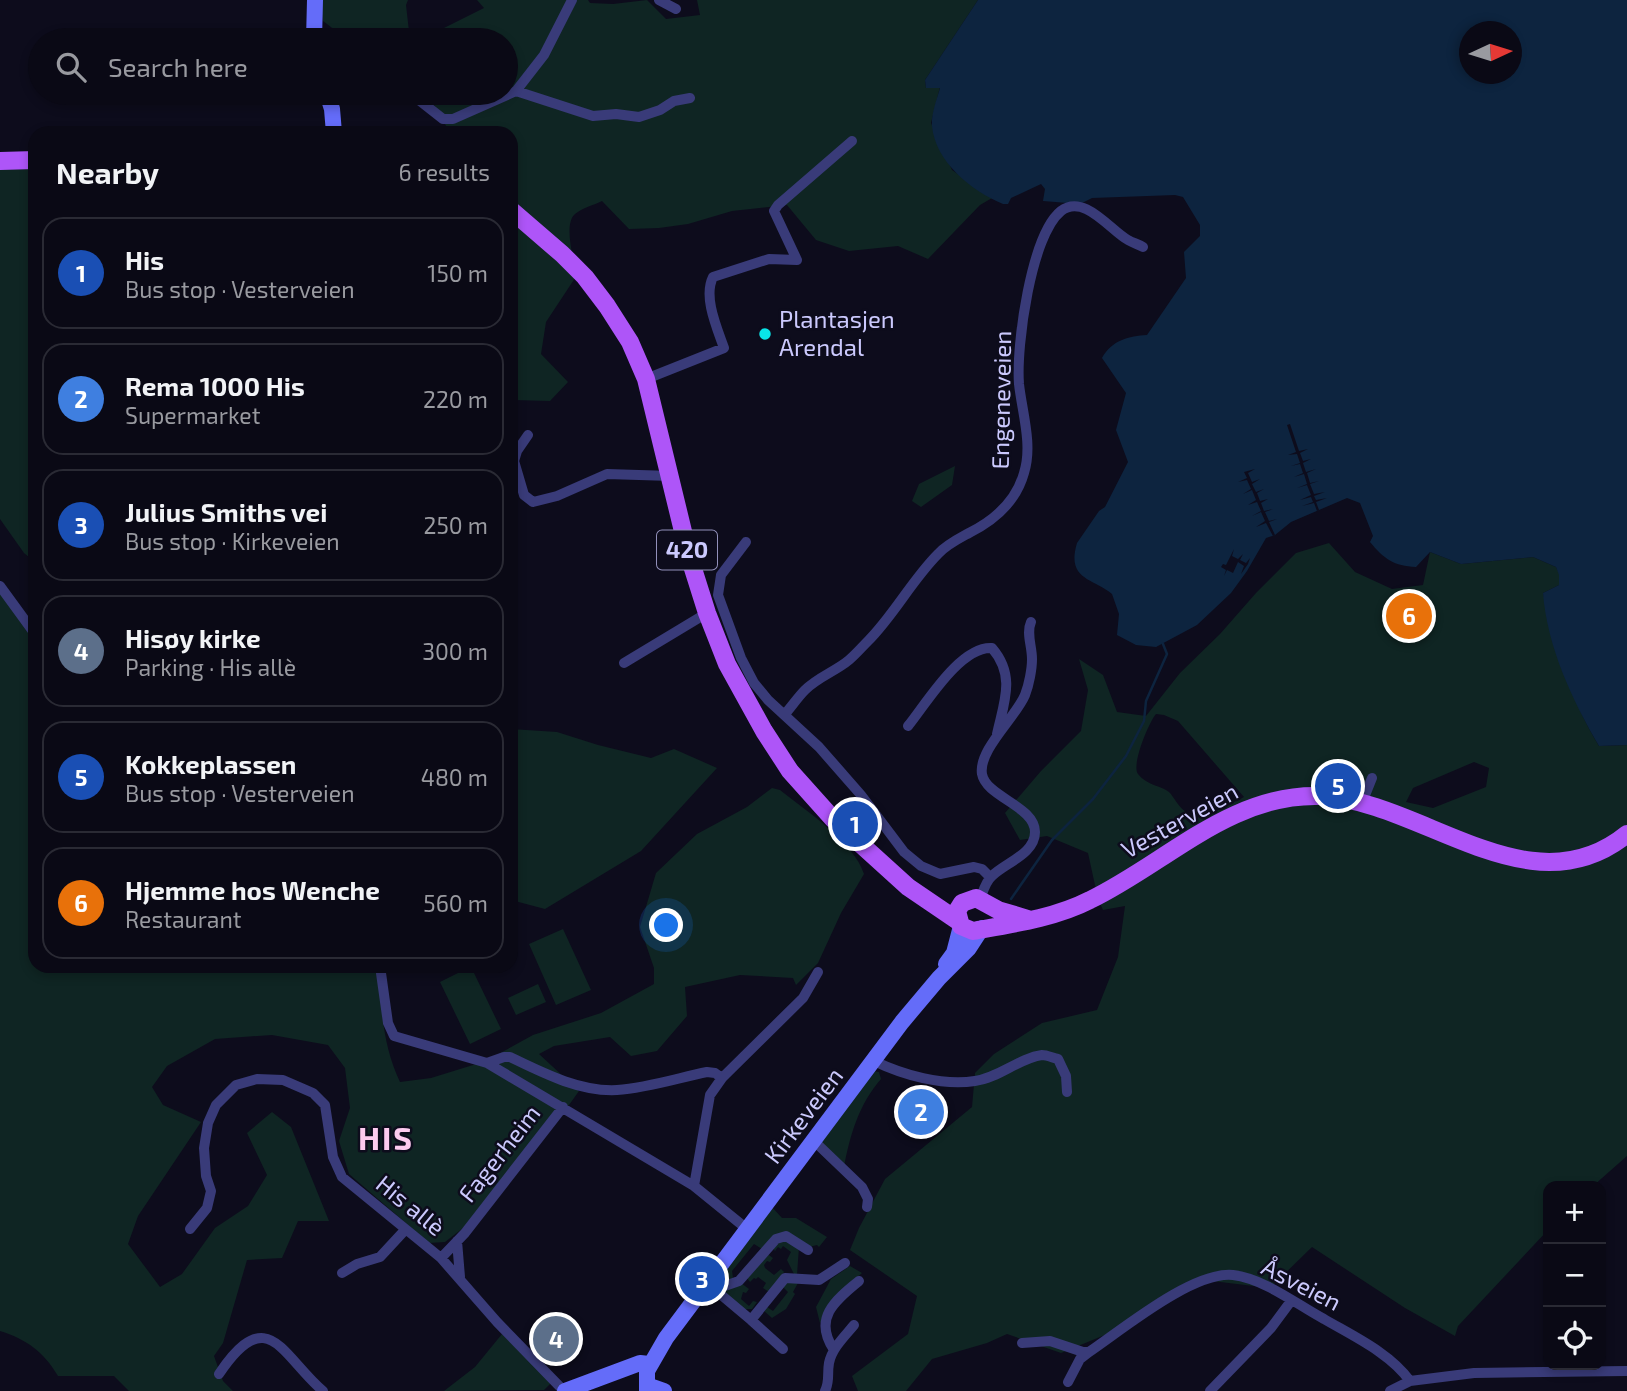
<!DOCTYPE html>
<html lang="en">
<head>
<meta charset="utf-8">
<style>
	:root { --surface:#0a0915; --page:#13121e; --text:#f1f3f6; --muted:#999aa0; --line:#2a2a34; --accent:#8c9099 }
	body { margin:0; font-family:"Exo 2",sans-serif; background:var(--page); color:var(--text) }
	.controls { position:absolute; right:21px; bottom:21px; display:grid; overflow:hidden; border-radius:14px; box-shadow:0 4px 10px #0003 }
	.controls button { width:63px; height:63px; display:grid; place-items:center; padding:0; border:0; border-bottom:2px solid var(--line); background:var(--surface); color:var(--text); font:35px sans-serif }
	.compass { position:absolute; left:1459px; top:21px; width:63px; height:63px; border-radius:50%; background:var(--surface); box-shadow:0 4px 10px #0003; rotate:86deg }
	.you { position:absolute; left:667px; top:926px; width:24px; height:24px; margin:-18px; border:5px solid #fff; border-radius:50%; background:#1a73e8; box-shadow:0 0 0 10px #1a73e833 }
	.badge { display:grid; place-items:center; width:46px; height:46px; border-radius:50%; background:var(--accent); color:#fff; font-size:23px; font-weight:700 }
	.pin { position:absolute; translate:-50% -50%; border:4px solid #fff; box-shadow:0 2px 7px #0006 }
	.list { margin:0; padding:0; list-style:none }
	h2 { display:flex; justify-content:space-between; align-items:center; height:91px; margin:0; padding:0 28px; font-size:30px }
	h2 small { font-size:23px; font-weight:400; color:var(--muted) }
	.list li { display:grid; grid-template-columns:46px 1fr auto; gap:21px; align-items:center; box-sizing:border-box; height:112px; margin:0 14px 14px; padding:0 14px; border:2px solid var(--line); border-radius:21px }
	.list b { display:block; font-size:26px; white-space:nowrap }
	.list p { margin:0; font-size:23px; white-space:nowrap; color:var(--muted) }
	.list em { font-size:23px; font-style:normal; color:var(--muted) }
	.icon { flex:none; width:38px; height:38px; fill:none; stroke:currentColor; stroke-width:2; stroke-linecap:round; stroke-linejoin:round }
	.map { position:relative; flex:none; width:1627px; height:1391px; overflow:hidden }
	.search { position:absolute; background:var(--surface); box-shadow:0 4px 10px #0003; left:28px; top:28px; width:490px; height:77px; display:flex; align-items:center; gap:18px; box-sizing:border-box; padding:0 24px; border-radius:38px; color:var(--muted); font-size:26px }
	.panel { position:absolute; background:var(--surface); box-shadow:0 4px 10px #0003; left:28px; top:126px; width:490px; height:847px; border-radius:21px }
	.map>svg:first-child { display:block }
	.green { fill:#0f2523; fill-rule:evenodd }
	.water { fill:#0d243f; fill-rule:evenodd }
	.pier { fill:#0d0c1c }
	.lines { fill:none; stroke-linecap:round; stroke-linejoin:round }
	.stream { stroke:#0d243f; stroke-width:2.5 }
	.street { stroke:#393b79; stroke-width:10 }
	.secondary { stroke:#646cf9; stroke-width:16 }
	.primary { stroke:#ae55f8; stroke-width:18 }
	.poi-dot { fill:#09e4e8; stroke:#0d0c1c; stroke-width:2.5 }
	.labels { text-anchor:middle; stroke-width:5; stroke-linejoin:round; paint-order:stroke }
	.shield { fill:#0d0c1c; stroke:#9290ba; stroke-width:2 }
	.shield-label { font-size:23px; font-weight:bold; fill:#cbc9fd }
	.poi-label { font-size:24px; fill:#cbc9fd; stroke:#0d0c1c; text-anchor:start }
	.street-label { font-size:24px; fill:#cbc9fd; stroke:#0d0c1c }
	.district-label { font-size:32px; font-weight:bold; letter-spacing:2px; fill:#fdcbef; stroke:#0d0c1c }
</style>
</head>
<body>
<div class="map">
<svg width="1627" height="1391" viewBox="0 0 1627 1391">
	<rect width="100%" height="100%" fill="#0d0c1c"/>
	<path class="green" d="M320,0H408L406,5L410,40H348L323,21Z
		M477,0H588L590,3L613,4L647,0L666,19L700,15L697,0H978L925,80L926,88L940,87L931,123L952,170L992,198L980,205L928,259L898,246L849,251L816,240L787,205L732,211L688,224L659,228L629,229L602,201C594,205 582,208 575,214C563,224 574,261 577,275L546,322L541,354L568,382L550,401L513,400L511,403V133H450L435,106L421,93H506V40H432L444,28L484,8Z
		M35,159V562L24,553L0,519V164Z
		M955,466L952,485L921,507L912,501L919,484Z
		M1329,543L1355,572L1392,589L1423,585L1430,552L1461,564L1533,557L1556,567L1560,575L1559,585L1543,593C1557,650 1568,694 1599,746L1627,745V1156L1593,1186H1548V1230L1458,1326L1455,1336L1405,1308L1312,1247L1270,1288L1212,1281L1160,1303L1112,1332L1061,1353L1007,1334L987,1343L932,1359L906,1391H858L852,1376L908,1334L917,1296L850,1250L859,1228L885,1179L972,1107L975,1073L994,1054L1042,1023L1097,1010L1118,957L1125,906L1103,910L1098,899L1088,853L1047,836L1020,840L1005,813L1041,771L1081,731L1088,690L1079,659L1103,675L1117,712L1146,716L1180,673L1220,634L1256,593L1296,553ZM1156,714L1164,715L1178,721L1244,797C1232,803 1213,814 1199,815C1183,816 1178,803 1170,793C1164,786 1147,786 1138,774C1131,765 1149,722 1156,714ZM1474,762L1489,768L1486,787L1433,808L1406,802L1413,788Z
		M0,593L35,636V966H380C380,1006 383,1046 400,1082L431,1078L486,1061L533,1035L601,1013L654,984V968L640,927L656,873L697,834L747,807L772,788L780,790C806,811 854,842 864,874L841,913L818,963L796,985L793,978L740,975L685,987L687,1016L657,1051L631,1056L610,1037L554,1046L539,1054L579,1091L554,1126L480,1215L445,1242L429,1243L349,1174L339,1141L350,1108L345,1068L328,1045L272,1035L215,1039L167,1066L152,1087L163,1105L201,1122L138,1216L128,1244L160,1287L182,1274L215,1228L248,1206L267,1175L247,1133L272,1112L291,1127L329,1221H298L282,1258L247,1260L223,1343L214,1356L223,1381L233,1391H129L114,1376H58C44,1352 26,1339 0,1331Z
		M511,729L557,732L598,745L651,758L674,749L717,768L641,851L545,909L511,900Z
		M563,929L591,990L556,1005L529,944Z
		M466,969L474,973L501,1029L470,1044L440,982Z
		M538,984L546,1002L516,1015L508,998Z
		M873,1071L879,1072L881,1079C859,1104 850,1135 844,1167L818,1144Z
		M771,1206L782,1218H796L827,1237L819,1247L817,1245L809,1247L790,1236L762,1249L754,1244L732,1271L733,1278L725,1283L718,1282Z
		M789,1241L799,1247L797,1275L794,1274L787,1260L791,1252L783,1246L781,1249L778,1247L775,1251L772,1247L776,1242Z
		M766,1253L773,1258L770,1262L767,1261L764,1265L765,1268L774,1275L781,1269L784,1272L769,1292L763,1288L766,1283L758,1277L756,1279L754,1278L750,1282L746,1277Z
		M850,1266L862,1273L842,1291L820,1323L816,1307L831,1279Z
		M788,1282L798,1283L793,1292L795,1294L786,1309L772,1318L764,1311L767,1307L773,1311L788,1292L783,1287Z
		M741,1283L749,1289L746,1293L743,1292L741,1299L749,1306L753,1301L757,1302L752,1309H742L725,1293L727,1290Z
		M502,1334L551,1383L544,1390L444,1391L475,1367Z"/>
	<path class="water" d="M978,0H1627V745L1599,746C1572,700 1547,646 1543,593L1559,585V575L1556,567L1533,557L1461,564L1430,552L1416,567C1394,566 1384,559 1370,542L1373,536L1360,503L1347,498L1291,522L1275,535L1266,538L1247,571L1231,593L1197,625L1156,647L1136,645L1117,635L1119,614L1112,594C1093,578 1066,580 1077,543L1099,511L1105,507L1128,462L1116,430L1126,393L1102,358C1112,340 1129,336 1147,335L1186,278L1184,252L1200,236V225L1183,197L1175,195L1092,198L1080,204L1043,201L1045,189L1041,184L1011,198L1008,204H1003C971,191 935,161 932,126C931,114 937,99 940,88H926L925,80ZM1470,32H1512V74H1470Z"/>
	<path class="pier" d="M1290,424L1299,451L1308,449L1300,453L1303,461L1311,459L1303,463L1306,472L1316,469L1307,473L1310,483L1319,481L1310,484L1314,494L1325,492L1314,496L1316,500L1327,498L1316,502L1319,510L1317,511L1314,503L1302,506L1313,502L1311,497L1300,500L1311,495L1307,485L1297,488L1307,484L1304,474L1294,477L1303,473L1300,464L1291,466L1300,463L1297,454L1288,455L1296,452L1287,425Z
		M1255,469L1248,473L1252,482L1260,479L1252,484L1256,492L1264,489L1257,493L1260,501L1268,499L1261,503L1264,511L1273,509L1265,512L1269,521L1277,519L1269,522L1275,535L1273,536L1266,523L1256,527L1265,521L1261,512L1252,516L1261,511L1257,502L1248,505L1256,500L1252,490L1243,494L1251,489L1247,480L1238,482L1247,478L1244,472Z
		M1234,549L1232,556L1238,559L1243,554L1240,560L1246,563L1250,558L1248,564L1241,574L1244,566L1238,562L1233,573L1227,570L1224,576L1226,570L1221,567L1223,564L1226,565Z"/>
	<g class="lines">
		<path class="stream" d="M1011,899L1052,840L1093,799L1126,756L1144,721L1146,701L1167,654L1163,644"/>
		<path class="street" d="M659,0L676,9
			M516,91L593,116L616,114L639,117L660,110L674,101L690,98
			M410,93L443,119H453L516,91L544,55L572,0
			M797,260L774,211L778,205L852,141
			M646,379L724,348C717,328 703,297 713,277L769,259L797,260
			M528,435L517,451L514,461L524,495L533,502L557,496L607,474L671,476
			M746,542L721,575L718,595L741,658L754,683L768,700L819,747L861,795L904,852L921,866L940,874L974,867L982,869L990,877
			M0,586L35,634
			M624,663L707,613
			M785,714C792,706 798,697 805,690C818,677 836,671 849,660C856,654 862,647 868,641C894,615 912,580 938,554C946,545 958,539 969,533C995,520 1016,502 1024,473C1033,445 1022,412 1019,384C1016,346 1031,235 1061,211C1084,193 1110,230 1128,240C1133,243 1138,244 1143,247
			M908,726C926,704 960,646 992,648C1016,676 1004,702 997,734
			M1362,803L1372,778
			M980,900C983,892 985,882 992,876C1005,863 1035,854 1035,832C1035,806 986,797 982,774C978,750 1016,717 1025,695C1029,685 1032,669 1032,659C1032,646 1026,633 1031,622
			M380,966L388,1023L394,1036L487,1063L694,1186L747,1229
			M874,1061C903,1075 942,1086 975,1081C999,1078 1019,1058 1042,1055C1047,1055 1053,1058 1058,1059L1066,1076L1067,1092
			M487,1063L504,1057H510C543,1073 580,1092 617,1090C648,1088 678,1078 707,1072L715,1073L722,1078
			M814,1141L862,1187L868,1199L867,1207
			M694,1186L710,1095L722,1078L803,998L818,972
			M190,1229L207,1208L211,1191L206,1176L204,1148L208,1123L216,1105L236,1085L257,1079L283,1080L313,1093L325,1105L333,1157L342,1177L441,1258L497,1322L564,1391
			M457,1241L460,1277
			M441,1258L465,1233L563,1107
			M342,1273L357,1264L380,1257L405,1230
			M707,1283L751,1320L785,1278L819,1280L845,1263
			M716,1289L739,1281L776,1239L786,1236L808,1250
			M751,1320L783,1349
			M1022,1343L1050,1341L1083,1352H1089
			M834,1350C813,1319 834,1301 859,1281
			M219,1374C268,1301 282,1356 323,1391
			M1068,1382L1080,1359L1089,1352C1123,1329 1193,1271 1233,1275C1265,1279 1296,1304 1324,1319C1353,1336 1390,1353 1410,1381
			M825,1391C830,1381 827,1374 829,1363C832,1348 845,1336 854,1325
			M1210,1391L1271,1328L1291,1301
			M1390,1391L1410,1381L1474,1373L1627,1371"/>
		<path class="secondary" d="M314,40L315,0
			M327,93L332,109L334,133
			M946,964L954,953L961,926
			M647,1385L664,1391
			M565,1391L640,1363L649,1364
			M647,1391V1371L666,1338L902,1022L939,978L969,948L982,928"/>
		<path class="primary" d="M0,161L35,160
			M511,210L562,254L585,277L607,306L630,342L646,379L689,556L707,613L727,664L764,731L790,771L833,819L908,887L958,921
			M1028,919L998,910L976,898L962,903L957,911L961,926L973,931C1012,924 1055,918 1090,900C1165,864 1231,793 1320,796C1422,800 1530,913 1627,834"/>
	</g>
	<circle class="poi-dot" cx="765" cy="334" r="7"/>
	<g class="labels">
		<rect class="shield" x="657" y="530.5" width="60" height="39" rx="5"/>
		<g class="shield-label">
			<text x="687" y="558">420</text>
		</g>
		<g class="poi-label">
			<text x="779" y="328">Plantasjen<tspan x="779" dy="28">Arendal</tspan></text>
		</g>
		<g class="street-label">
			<text transform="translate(1002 400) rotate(-89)" y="8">Engeneveien</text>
			<text transform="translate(1180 821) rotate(-29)" y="8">Vesterveien</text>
			<text transform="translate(804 1116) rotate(-53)" y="8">Kirkeveien</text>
			<text transform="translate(500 1154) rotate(-52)" y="8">Fagerheim</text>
			<text transform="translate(410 1206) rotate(39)" y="8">His allè</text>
			<text transform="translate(1301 1285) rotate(27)" y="8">Åsveien</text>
		</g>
		<g class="district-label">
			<text x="386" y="1150">HIS</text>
		</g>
	</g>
</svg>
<div class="controls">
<button>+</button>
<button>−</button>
<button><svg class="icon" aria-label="locate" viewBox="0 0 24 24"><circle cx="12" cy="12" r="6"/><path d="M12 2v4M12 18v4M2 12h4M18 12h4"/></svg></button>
</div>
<svg class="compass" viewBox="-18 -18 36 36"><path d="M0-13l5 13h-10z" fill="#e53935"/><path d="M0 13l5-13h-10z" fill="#999aa0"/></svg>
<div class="you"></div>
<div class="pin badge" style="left:855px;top:824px;background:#1a4fb4">1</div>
<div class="pin badge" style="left:921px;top:1112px;background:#3f7fe0">2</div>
<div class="pin badge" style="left:702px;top:1279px;background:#1a4fb4">3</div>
<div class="pin badge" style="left:556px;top:1339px;background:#5c6f8a">4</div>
<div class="pin badge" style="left:1338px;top:786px;background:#1a4fb4">5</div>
<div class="pin badge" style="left:1409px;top:616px;background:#e8710a">6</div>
<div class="search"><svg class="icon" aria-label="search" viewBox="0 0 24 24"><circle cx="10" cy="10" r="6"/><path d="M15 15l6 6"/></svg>Search here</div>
<section class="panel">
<h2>Nearby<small>6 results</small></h2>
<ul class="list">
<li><span class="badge" style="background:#1a4fb4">1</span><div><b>His</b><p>Bus stop · Vesterveien</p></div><em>150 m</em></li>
<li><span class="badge" style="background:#3f7fe0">2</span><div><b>Rema 1000 His</b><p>Supermarket</p></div><em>220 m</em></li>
<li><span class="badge" style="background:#1a4fb4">3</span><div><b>Julius Smiths vei</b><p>Bus stop · Kirkeveien</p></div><em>250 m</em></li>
<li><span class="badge" style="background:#5c6f8a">4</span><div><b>Hisøy kirke</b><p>Parking · His allè</p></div><em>300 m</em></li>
<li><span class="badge" style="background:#1a4fb4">5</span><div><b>Kokkeplassen</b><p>Bus stop · Vesterveien</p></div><em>480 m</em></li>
<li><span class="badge" style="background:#e8710a">6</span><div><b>Hjemme hos Wenche</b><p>Restaurant</p></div><em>560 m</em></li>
</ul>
</section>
</div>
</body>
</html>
